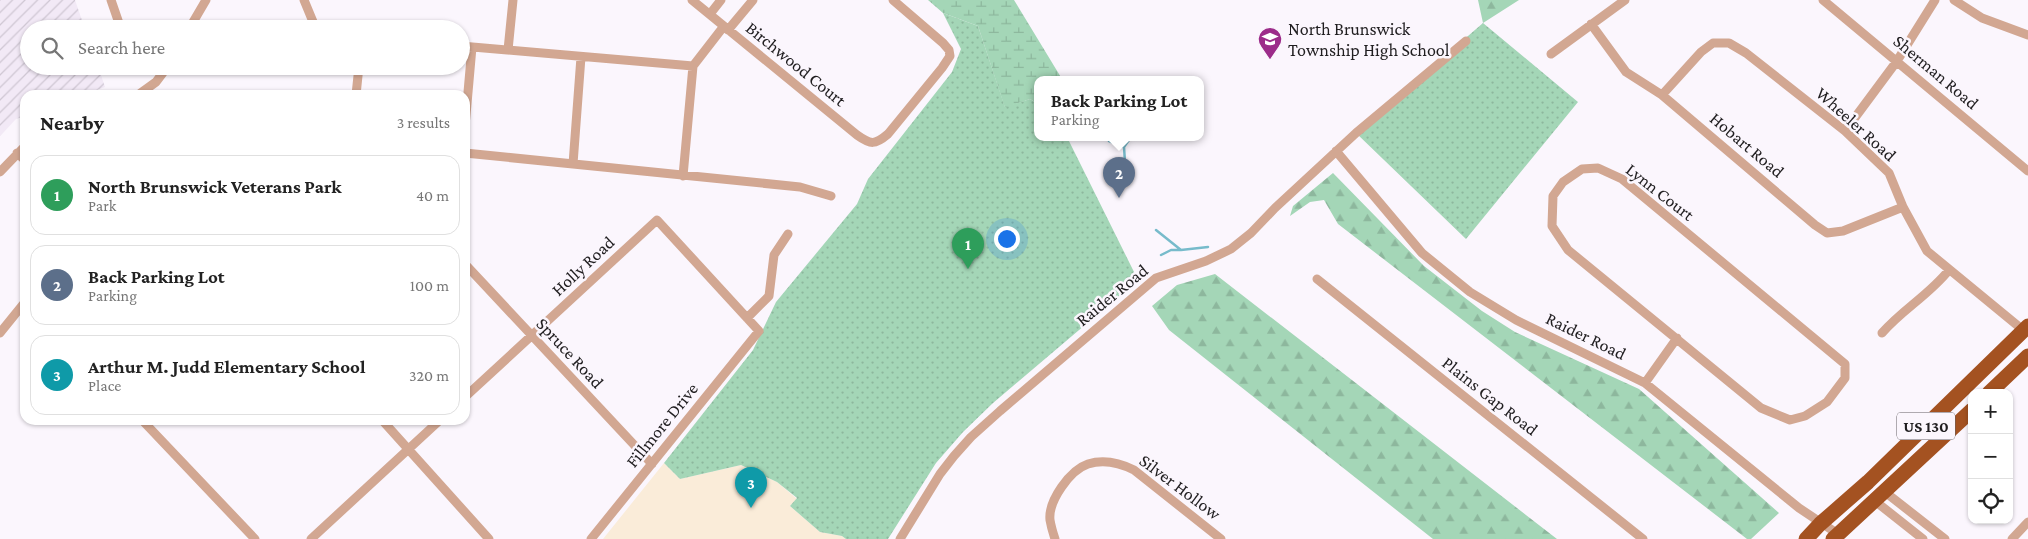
<!DOCTYPE html>
<html lang="en">
<head>
<meta charset="utf-8">
<style>
	:root { --surface:#fff; --page:#f6f6f6; --text:#222; --muted:#767676; --line:#e0e0e0; --accent:#ea580c }
	body { margin:0; font-family:"Crimson Pro",serif; background:var(--page); color:var(--text) }
	.controls { position:absolute; right:15px; bottom:15px; display:grid; overflow:hidden; border-radius:10px; box-shadow:0 1px 4px #0004 }
	.controls button { width:45px; height:45px; display:grid; place-items:center; padding:0; border:0; border-bottom:1px solid var(--line); background:var(--surface); color:var(--text); font:25px sans-serif }
	.you { position:absolute; left:1006px; top:238px; width:18px; height:18px; margin:-12px; border:4px solid #fff; border-radius:50%; background:#1a73e8; box-shadow:0 0 0 8px #1a73e833 }
	.badge { display:grid; place-items:center; width:32px; height:32px; border-radius:50%; background:var(--accent); color:#fff; font-size:16px; font-weight:700 }
	.pin { position:absolute; translate:-50% -41px; filter:drop-shadow(0 1px 2px #0008) }
	.pin::after { content:''; position:absolute; top:26px; width:18px; height:15px; background:inherit; clip-path:polygon(0 0,100% 0,50% 100%) }
	.popup { position:absolute; left:1034px; top:76px; width:170px; height:65px; box-sizing:border-box; display:grid; place-content:center; border-radius:10px; background:var(--surface); filter:drop-shadow(0 1px 4px #0005); font-size:16px; white-space:nowrap; color:var(--muted) }
	.popup b { font-size:19px; color:var(--text) }
	.popup::after { content:''; position:absolute; left:50%; top:100%; margin-left:-10px; border:10px solid transparent; border-top-color:var(--surface) }
	.list { margin:0; padding:0; list-style:none }
	h2 { display:flex; justify-content:space-between; align-items:center; height:65px; margin:0; padding:0 20px; font-size:21px }
	h2 small { font-size:16px; font-weight:400; color:var(--muted) }
	.list li { display:grid; grid-template-columns:32px 1fr auto; gap:15px; align-items:center; box-sizing:border-box; height:80px; margin:0 10px 10px; padding:0 10px; border:1px solid var(--line); border-radius:15px }
	.list b { display:block; font-size:19px; white-space:nowrap }
	.list p { margin:0; font-size:16px; white-space:nowrap; color:var(--muted) }
	.list em { font-size:16px; font-style:normal; color:var(--muted) }
	.icon { flex:none; width:28px; height:28px; fill:none; stroke:currentColor; stroke-width:2; stroke-linecap:round; stroke-linejoin:round }
	.map { position:relative; flex:none; width:2028px; height:539px; overflow:hidden }
	.search { position:absolute; background:var(--surface); box-shadow:0 1px 4px #0004; left:20px; top:20px; width:450px; height:55px; display:flex; align-items:center; gap:12px; box-sizing:border-box; padding:0 18px; border-radius:28px; color:var(--muted); font-size:19px }
	.panel { position:absolute; background:var(--surface); box-shadow:0 1px 4px #0004; left:20px; top:90px; width:450px; height:335px; border-radius:15px }
	.map>svg:first-child { display:block }
	.industrial { fill:url(#industrial-furrows) }
	.education { fill:#faecd9 }
	.forest { fill:url(#forest-firs) }
	.wetland { fill:url(#wetland-marsh) }
	.park { fill:url(#park-dots) }
	.lines { fill:none; stroke-linecap:round; stroke-linejoin:round }
	.stream { stroke:#77bbcb; stroke-width:2.5 }
	.minor { stroke:#d2a792; stroke-width:9 }
	.trunk { stroke:#a45221; stroke-width:15 }
	.labels { text-anchor:middle; stroke-width:5; stroke-linejoin:round; paint-order:stroke }
	.shield { fill:#fbf6fd; stroke:#625f62; stroke-width:1 }
	.shield-label { font-size:16px; font-weight:bold; fill:#201e20 }
	.poi-label { font-size:18px; fill:#201e20; stroke:#fbf6fd; text-anchor:start }
	.street-label { font-size:18px; fill:#201e20; stroke:#fbf6fd }
</style>
</head>
<body>
<div class="map">
<svg width="2028" height="539" viewBox="0 0 2028 539">
	<defs>
		<pattern id="industrial-furrows" width="10" height="10" patternUnits="userSpaceOnUse" patternTransform="scale(1.25)"><rect width="10" height="10" fill="#f2e9f6"/><path d="M-1 1l2-2M0 10L10 0M9 11l2-2" fill="none" stroke="#cfc7d3"/></pattern>
		<pattern id="forest-firs" width="22" height="20" patternUnits="userSpaceOnUse" patternTransform="scale(1.25)"><rect width="22" height="20" fill="#a4d6b7"/><path d="M5 1l3.5 6h-7zM16 11l3.5 6h-7z" fill="#8db79d"/></pattern>
		<pattern id="wetland-marsh" width="20" height="14" patternUnits="userSpaceOnUse" patternTransform="scale(1.25)"><rect width="20" height="14" fill="#a4d6b7"/><path d="M1 5h8M5 5V1M11 12h8M15 12V8" fill="none" stroke="#8db79d"/></pattern>
		<pattern id="park-dots" width="8" height="8" patternUnits="userSpaceOnUse" patternTransform="scale(1.25)"><rect width="8" height="8" fill="#a4d6b7"/><path d="M2 2h.1M6 6h.1" fill="none" stroke="#8db79d" stroke-width="1.8" stroke-linecap="round"/></pattern>
	</defs>
	<rect width="100%" height="100%" fill="#fbf6fd"/>
	<path class="industrial" d="M0,0H75L85,29H29V66H98L105,87L83,95H25V116L16,119L0,136Z"/>
	<path class="education" d="M664,463L680,479L741,465L777,482L797,499L790,506L820,532L842,536L846,539H603Z"/>
	<path class="forest" d="M1478,0H1519L1483,23Z
		M1333,173L1424,266L1482,311L1515,332L1639,389L1779,513L1751,539H1747L1338,224L1324,200L1310,202L1290,216L1293,206Z
		M1215,274L1557,539H1433L1169,330L1152,306L1177,285Z"/>
	<path class="wetland" d="M928,0H1014L1062,79H1038V104L1030,99L1005,108L978,26L943,13Z"/>
	<path class="park" d="M943,13L978,26L1005,107L1030,99L1038,104V137H1067L1138,280L993,403L963,432L936,463L888,539H846L842,536L820,532L790,506L797,498L777,482L741,465L680,479L664,463L753,350L776,302L857,204L868,179L952,72L961,49Z
		M1483,23L1578,102L1466,239L1356,133Z"/>
	<g class="lines">
		<path class="stream" d="M1109,141L1124,147
			M1125,162L1124,147L1131,137
			M1156,230L1181,250L1208,247
			M1161,255L1171,250H1181"/>
		<path class="minor" d="M111,0L121,29
			M304,0L316,29
			M692,0L857,135C871,145 875,145 888,134L942,68L950,56L949,50L943,43L893,0
			M1823,0L2028,171
			M1954,0L1982,18L2028,35
			M710,14L721,0
			M1591,24L1626,72L1662,95L1815,225L1827,233L1843,231L1903,207
			M189,29L206,0
			M728,30L753,0
			M461,46L693,66L724,26
			M508,50L513,0
			M1551,54L1625,0
			M138,95L156,82L168,66
			M356,95L359,66
			M1662,95L1701,52L1713,43H1729L1746,53L1845,131L1889,173L1903,207L1927,251L2023,330
			M465,126L472,47
			M1845,131L1897,61L1935,0
			M1336,151L1422,253L1470,292L1516,320L1645,383L1799,508L1838,534
			M17,153L25,160
			M465,153L800,187L831,196
			M573,164L581,57
			M1598,168L1622,179L1845,364V378L1827,402L1805,416L1790,420L1761,408L1568,250L1552,226L1553,196L1563,182L1582,169Z
			M0,172L25,146
			M683,176L693,66
			M465,264L652,464
			M1317,279L1643,539
			M747,318L769,296L774,255L788,234
			M0,333L25,302
			M1882,333C1903,309 1929,295 1949,270
			M1645,383L1677,338
			M465,397L657,220L759,331L591,539
			M142,420L255,539
			M382,420L489,539
			M1885,492L1945,539
			M1875,501L1923,539
			M311,539L440,420
			M900,539L940,474L954,456L971,437L1000,411L1156,278L1206,261L1231,249L1251,233L1275,208L1356,133L1466,41
			M1055,539C1053,533 1051,526 1050,520C1048,501 1070,470 1088,464C1104,459 1120,463 1134,470L1221,539
			M2012,539L2028,522"/>
		<path class="trunk" d="M1989,393L2028,356
			M1806,539L1820,524L1868,482L2028,326
			M1833,539L1972,410"/>
	</g>
	<defs>
		<g id="school-pin" transform="scale(1.25)"><path d="M0 17L-7.5 6A9.5 9.5 0 1 1 7.5 6Z" fill="#9c2c8a" stroke="#fbf6fd"/><path d="M0-5L7-2L0 1L-7-2ZM-4 1L0 2.5L4 1V4Q0 6-4 4Z" fill="#fff"/></g>
	</defs>
	<g fill-rule="evenodd">
		<use href="#school-pin" x="1270" y="39"/>
	</g>
	<g class="labels">
		<rect class="shield" x="1897" y="412.5" width="58" height="27" rx="4"/>
		<g class="shield-label">
			<text x="1926" y="432">US 130</text>
		</g>
		<g class="poi-label">
			<text x="1288" y="35">North Brunswick<tspan x="1288" dy="21">Township High School</tspan></text>
		</g>
		<g class="street-label">
			<text transform="translate(796 64) rotate(39)" y="6">Birchwood Court</text>
			<text transform="translate(1936 72) rotate(40)" y="6">Sherman Road</text>
			<text transform="translate(1856 124) rotate(42)" y="6">Wheeler Road</text>
			<text transform="translate(1747 145) rotate(40)" y="6">Hobart Road</text>
			<text transform="translate(1660 192) rotate(38)" y="6">Lynn Court</text>
			<text transform="translate(583 266) rotate(-43)" y="6">Holly Road</text>
			<text transform="translate(1112 295) rotate(-39)" y="6">Raider Road</text>
			<text transform="translate(1586 336) rotate(26)" y="6">Raider Road</text>
			<text transform="translate(570 353) rotate(47)" y="6">Spruce Road</text>
			<text transform="translate(1490 396) rotate(38)" y="6">Plains Gap Road</text>
			<text transform="translate(662 425) rotate(-51)" y="6">Fillmore Drive</text>
			<text transform="translate(1180 487) rotate(37)" y="6">Silver Hollow</text>
		</g>
	</g>
</svg>
<div class="controls">
<button>+</button>
<button>−</button>
<button><svg class="icon" aria-label="locate" viewBox="0 0 24 24"><circle cx="12" cy="12" r="6"/><path d="M12 2v4M12 18v4M2 12h4M18 12h4"/></svg></button>
</div>
<div class="you"></div>
<div class="pin badge" style="left:968px;top:269px;background:#2e9e5b">1</div>
<div class="pin badge" style="left:1119px;top:198px;background:#5c6f8a">2</div>
<div class="popup"><b>Back Parking Lot</b>Parking</div>
<div class="pin badge" style="left:751px;top:508px;background:#0f9aa8">3</div>
<div class="search"><svg class="icon" aria-label="search" viewBox="0 0 24 24"><circle cx="10" cy="10" r="6"/><path d="M15 15l6 6"/></svg>Search here</div>
<section class="panel">
<h2>Nearby<small>3 results</small></h2>
<ul class="list">
<li><span class="badge" style="background:#2e9e5b">1</span><div><b>North Brunswick Veterans Park</b><p>Park</p></div><em>40 m</em></li>
<li><span class="badge" style="background:#5c6f8a">2</span><div><b>Back Parking Lot</b><p>Parking</p></div><em>100 m</em></li>
<li><span class="badge" style="background:#0f9aa8">3</span><div><b>Arthur M. Judd Elementary School</b><p>Place</p></div><em>320 m</em></li>
</ul>
</section>
</div>
</body>
</html>
